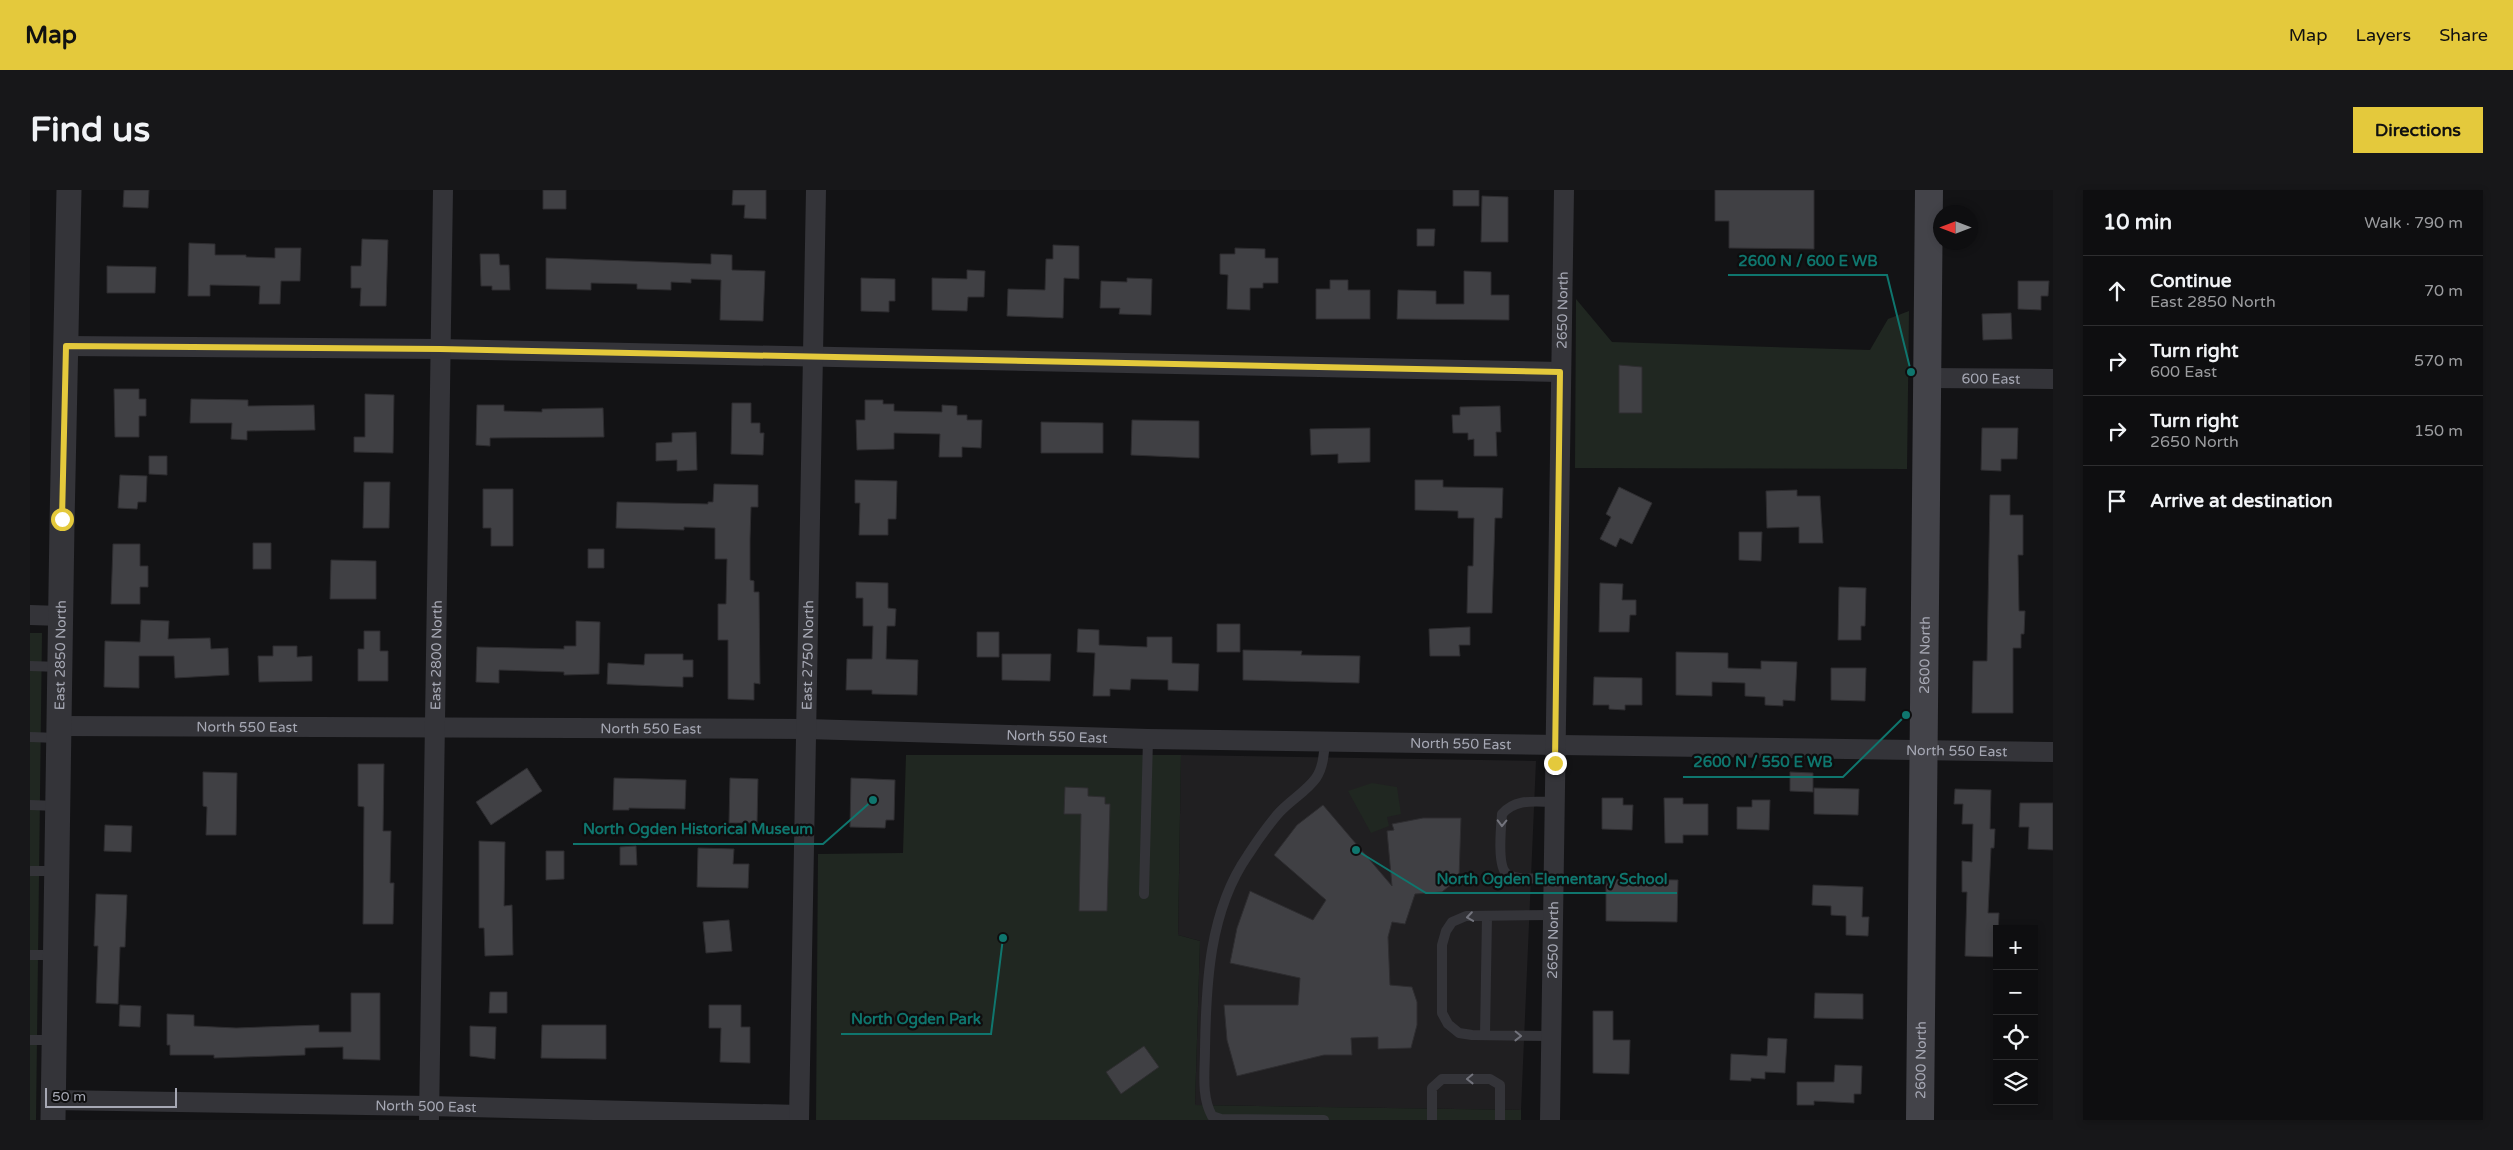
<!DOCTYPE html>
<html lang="en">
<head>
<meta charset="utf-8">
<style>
	:root { --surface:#0e0e10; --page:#171719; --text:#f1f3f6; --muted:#9b9c9f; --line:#2e2e30; --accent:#e4c93c }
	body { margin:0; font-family:"Varela Round",sans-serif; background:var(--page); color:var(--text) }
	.controls { position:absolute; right:15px; bottom:15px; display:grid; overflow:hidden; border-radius:0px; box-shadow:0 2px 8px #0003 }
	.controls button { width:45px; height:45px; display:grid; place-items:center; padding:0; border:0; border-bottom:1px solid var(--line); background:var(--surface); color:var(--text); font:25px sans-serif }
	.compass { position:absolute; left:1903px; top:15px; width:45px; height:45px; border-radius:50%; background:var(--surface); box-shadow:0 2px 8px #0003; rotate:270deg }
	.scale { position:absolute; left:15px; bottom:12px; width:132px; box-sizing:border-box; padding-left:5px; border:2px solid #a6a8b4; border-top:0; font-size:14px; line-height:18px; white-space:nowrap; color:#a6a8b4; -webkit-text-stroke:4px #0e0e0f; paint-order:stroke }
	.stop { position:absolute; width:15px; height:15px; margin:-11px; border:4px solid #e4c93c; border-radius:50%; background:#fff }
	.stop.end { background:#e4c93c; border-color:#fff; box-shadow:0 1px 5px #0008 }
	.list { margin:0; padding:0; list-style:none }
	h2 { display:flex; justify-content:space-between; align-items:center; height:65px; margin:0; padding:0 20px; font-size:21px }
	h2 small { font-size:16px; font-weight:400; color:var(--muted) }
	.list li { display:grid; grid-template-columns:32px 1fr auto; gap:15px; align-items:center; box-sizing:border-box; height:70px; padding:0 20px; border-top:1px solid var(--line) }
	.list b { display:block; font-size:19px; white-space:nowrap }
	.list p { margin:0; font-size:16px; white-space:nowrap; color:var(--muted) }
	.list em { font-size:16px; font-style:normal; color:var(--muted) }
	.icon { flex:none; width:28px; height:28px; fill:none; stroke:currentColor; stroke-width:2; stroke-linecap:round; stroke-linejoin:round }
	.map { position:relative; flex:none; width:2023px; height:930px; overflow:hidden; border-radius:0px }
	header { display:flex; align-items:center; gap:30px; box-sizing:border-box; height:70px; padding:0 25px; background:var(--accent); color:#111 }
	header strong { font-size:24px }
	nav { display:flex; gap:28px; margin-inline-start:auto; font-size:18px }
	.intro { display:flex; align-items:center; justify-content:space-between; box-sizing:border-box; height:120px; padding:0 30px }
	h1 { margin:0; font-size:35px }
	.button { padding:12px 22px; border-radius:0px; background:var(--accent); color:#111; font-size:18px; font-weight:700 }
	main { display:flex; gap:30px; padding:0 30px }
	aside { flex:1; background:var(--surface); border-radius:0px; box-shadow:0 2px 8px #0003 }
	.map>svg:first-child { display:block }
	.built { fill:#201f21 }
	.green { fill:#202721 }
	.building { fill:#404044; stroke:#2e2d30 }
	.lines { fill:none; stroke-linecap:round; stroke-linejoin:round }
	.service { stroke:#343439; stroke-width:10 }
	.minor { stroke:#343439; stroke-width:20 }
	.tertiary { stroke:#343439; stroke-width:25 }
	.secondary { stroke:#434349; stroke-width:28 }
	.oneway { stroke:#73747d }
	.route { stroke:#e4c93c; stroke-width:6 }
	.labels { text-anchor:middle; stroke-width:4.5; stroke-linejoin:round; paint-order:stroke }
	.street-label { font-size:14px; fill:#a6a8b4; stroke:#0e0e0f }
	.leader { fill:none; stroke:#0f766e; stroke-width:2 }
	.callout-dot { fill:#0f766e; stroke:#0e0e0f; stroke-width:2 }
	.callout-label { font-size:15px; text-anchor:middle; font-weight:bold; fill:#0f766e; stroke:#0e0e0f; stroke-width:4.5; stroke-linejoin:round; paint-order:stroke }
</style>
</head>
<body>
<header>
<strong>Map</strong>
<nav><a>Map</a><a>Layers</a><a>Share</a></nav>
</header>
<div class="intro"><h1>Find us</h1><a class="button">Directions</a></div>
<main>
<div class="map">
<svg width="2023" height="930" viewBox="0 0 2023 930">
	<rect width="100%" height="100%" fill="#131315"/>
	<path class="built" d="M1151,565L1506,571L1491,920L1165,915L1170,751L1148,745Z"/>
	<path class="green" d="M1546,109L1582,152L1840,160L1858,129L1879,121L1877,279L1545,278Z
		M0,443H12L6,930H0Z
		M876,565H1151L1148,745L1170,751L1165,915L1491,920V930H786L788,664L873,663Z
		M1342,593L1367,597L1371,624L1357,627L1359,636L1341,643L1318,601Z"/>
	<path class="building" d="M94,0H119L118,18L93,17Z
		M513,0H536V19H513Z
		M703,0H736V29L714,28L715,15H702Z
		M1423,0H1449V16H1423Z
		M1685,0H1784V59L1699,58V31H1685Z
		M1452,6L1478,7V52H1451Z
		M1387,39H1405L1404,56H1387Z
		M332,49L358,50L356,116H330L331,98H321V76H331Z
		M159,53L185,54V65H216V67L245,68V58H271L270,91H251L250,114H229L230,96L180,95V106H158Z
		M1023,55L1049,56V89L1034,88L1033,128L977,126L978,99L1015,100L1016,69H1023Z
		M1205,58L1235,59V68H1248V93H1233V98H1220V120L1197,119L1198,85L1190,84V64H1205Z
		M450,64H469L470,75H479L480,100H462V96H451Z
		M681,64L702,65V80L735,81L733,131L690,130L691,90L661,89V93L641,92V100L607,99V94L561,93V100L516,99V68L681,74Z
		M77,76L126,77L125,103H77Z
		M937,80L955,81L954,107H938L937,121L902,120V88L937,89Z
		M1434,81L1461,82V105H1479V130L1367,129L1368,100L1406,101V114H1434Z
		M831,88L865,89V111H859V122L831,121Z
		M1097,88L1122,89L1121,125L1089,124L1090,118H1070L1071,91L1097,92Z
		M1300,90H1318V100H1340V129H1286V99H1300Z
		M1988,91H2019L2018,106H2011V120L1988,119Z
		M1981,123L1982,149L1953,150L1952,124Z
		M1589,175L1612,177V223H1589Z
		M84,199H109V209H116V226H109V247H85Z
		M335,204L364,205L363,263L324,262V247H335Z
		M161,209L218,210V216L284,215L285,240L217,241V250L201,249L202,233H160Z
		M835,210H853V214H864V221L912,222V215L927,216V225H937V230H952L951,258L932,257V267H909L910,244L864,243V259L827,260L826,230H835Z
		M702,213H721V233H730V243H734L733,265L701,264Z
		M447,215H474V221L512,222V219L573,218L574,247L460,248V256L446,255Z
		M1470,216L1471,242H1466L1467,266H1444V249L1438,250V243H1423L1422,225H1430V217Z
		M1102,230L1169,231V268L1101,265Z
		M1011,232L1073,233V263H1011Z
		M1340,238V272L1308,273V264L1281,265L1280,239Z
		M1952,238H1988L1987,269H1971V281L1951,280Z
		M666,242L667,280L647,281V270L626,271V253L642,252V243Z
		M119,266H137V285L119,284Z
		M90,285L117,286L116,312H108L107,319L88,318Z
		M825,290L867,291L866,329H858V345H829L830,313H825Z
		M1385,290H1413V297L1473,298L1472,328H1465L1462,423H1437L1438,376H1443L1444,328H1428V321L1385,320Z
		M334,292H360L359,338H333Z
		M684,294L728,295V317H721L720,349V390L724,391V402H729L730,494L724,493V510L698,509V450H688V414H696L697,369H685V338L654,337V340L586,338L587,312L678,314V312H683Z
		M1589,297L1622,313L1602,354L1590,348L1586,357L1570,349L1581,327L1576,324Z
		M453,299H483V356H461V338H453Z
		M1767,300V306H1790L1793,353H1769V337L1737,338L1736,301Z
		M1960,305H1980V325H1993V365H1988L1989,421H1995L1994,444H1991V458H1983V523H1942L1943,471H1957Z
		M1709,342H1732L1731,371L1709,370Z
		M223,353H241V379H223Z
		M83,354H110V376H118V397H110V414H81Z
		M558,359H574V378H558Z
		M301,370L346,371V409H300Z
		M826,392L858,393V418L866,419L865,436H857L856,469L888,470L887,505L842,504V500H816L817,469H842L843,436H833V408H826Z
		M1570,393L1593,394L1592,410H1606V425H1600L1599,442H1569Z
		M1809,397L1836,398L1835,436H1831V450H1808Z
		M111,430L139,431L138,449L180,448L181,459L198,458L199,485L145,488L144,466H109V498L74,497L75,451L110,452Z
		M546,431L570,432L569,484L534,485V482L469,480V493L446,492L447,457L534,459V456H546Z
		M1187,434H1210V462H1187Z
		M1440,437V455H1429L1430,466H1400L1399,439Z
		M1048,439L1069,440V455L1117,457V447H1142V473L1169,474L1168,501L1138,500V490L1101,489L1100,500L1080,499V506H1063L1065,463L1047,462Z
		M334,441H350V461H358V491H328V459H334Z
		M947,442H969V467H947Z
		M243,456H267V467L282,466V491L229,492L228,466H243Z
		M1213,460L1272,461L1271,465L1330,466L1329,493L1213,490Z
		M1646,462L1698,463V478L1731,479V471L1767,472L1765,511L1753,510V516L1735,515V507L1715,506V493L1682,492V506L1646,505Z
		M615,464H653V470H663V487H653V497L577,494L578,473L614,475Z
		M972,464H1021L1020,491L972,490Z
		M1801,478H1836L1835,511L1801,510Z
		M1564,487L1612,488V515H1595V520L1579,519V515H1563Z
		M328,574H354L353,641H361L360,693H364L363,734H333L334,617L328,616Z
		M497,578L512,601L461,635L446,612Z
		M173,582L207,583L206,645H176L177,617L173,616Z
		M1760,582L1783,583V602L1760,601Z
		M584,588L656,590L655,619L599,618V620H583Z
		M700,588L728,589L727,633H699Z
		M821,588L865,590L864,630H856L855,638L820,637Z
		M1035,597L1058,598V606L1075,607V614H1080L1077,721H1049L1051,624H1034Z
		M1784,598L1829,599L1828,625L1784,624Z
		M1925,599L1961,600L1960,639H1965L1964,658H1961L1958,723H1969L1967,767L1935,766L1937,702H1932V671L1942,672L1943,634H1932L1933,614H1924Z
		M1572,608H1593V615H1603L1602,640L1572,639Z
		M1634,608H1653V614H1678V645H1653V653H1635Z
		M1722,610H1740L1739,640L1707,639V617H1722Z
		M1990,613H2023V660L1998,659L1999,637H1989Z
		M1293,615L1362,696L1357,641L1364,640L1362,634L1393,628H1431L1429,688L1412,702L1385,704L1375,734L1362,732L1358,747L1360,795L1382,797L1387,812V835L1381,858L1348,859V847L1321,848L1322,865H1294L1207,886L1197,850L1194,815H1268L1270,788L1200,773L1207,738L1220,701L1283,730L1296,710L1244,665L1267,635Z
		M75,635L102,636L101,662L74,661Z
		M449,651L475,652L474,716L482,715L483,765L455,766L454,738H449Z
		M606,656L607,675H590V657Z
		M668,658L704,659L703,674H719L718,698L667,697Z
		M516,661H534V689L516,690Z
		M1576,689L1648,690L1647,732L1576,731Z
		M1783,695L1833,697L1832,727H1839L1838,746L1816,745V726L1801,725V716L1782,715Z
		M66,704L97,705L95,757H90L88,814L66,813L68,756H64Z
		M699,730L702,761L676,763L673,732Z
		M460,802H477V823H459Z
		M321,803H350V870L313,869V857L275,858V865L184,868V865H140V855H137V824L164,825V836L206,838L289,835V842H321Z
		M1785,803L1833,804V829L1784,828Z
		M90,815L111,816L110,837L89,836Z
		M679,815H711V837H720V873L690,872L691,838H679Z
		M1563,821H1583V850H1600L1599,884L1563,883Z
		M512,835H576V869L511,868Z
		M440,836L466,837L465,869L440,866Z
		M1738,848L1757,849L1755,883L1735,882V889L1721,888V891L1700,890L1701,864L1737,866Z
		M1114,856L1129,877L1091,904L1076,882Z
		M1805,875L1832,876L1831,904H1824V913L1784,911V915H1767V892H1804Z"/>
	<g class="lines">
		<path class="service" d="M0,476L30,477
			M0,547L28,548
			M0,615L27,616
			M0,681H26
			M1523,688C1510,688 1489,691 1477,684C1467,677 1471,636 1472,624C1486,608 1505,612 1524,612
			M1114,704L1118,549
			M0,765H25
			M1455,845L1457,726
			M1521,846L1442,845L1429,843L1418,834L1412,823V755L1416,741L1422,732L1436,726L1523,725
			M0,850H24
			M1294,930L1191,929L1182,926C1171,906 1175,882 1175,859C1176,794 1179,721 1218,665C1227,651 1237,637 1247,625C1259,611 1276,602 1286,588C1293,578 1294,564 1295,551
			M1402,930V898L1412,889H1460L1470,895V930"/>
		<g class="minor">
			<path d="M36,156L410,159L1530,182"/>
			<path id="s1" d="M1897,188L2023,189"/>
			<path d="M0,425L31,426"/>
			<path id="s2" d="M29,536L777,539L1118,549L2023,562"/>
			<path id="s3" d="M24,910L399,916L769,925"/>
			<path id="s4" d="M399,930L413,0"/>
			<path id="s5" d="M769,930L786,0"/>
			<path id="s6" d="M1520,930L1534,0"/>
		</g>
		<path class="tertiary" id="s7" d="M23,930L32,334L39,0"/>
		<path class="secondary" id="s8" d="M1890,930L1899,0"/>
	</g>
	<defs><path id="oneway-chevron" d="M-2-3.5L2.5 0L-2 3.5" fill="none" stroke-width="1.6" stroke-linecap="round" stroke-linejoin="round" transform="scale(1.25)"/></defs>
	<g class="oneway">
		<use href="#oneway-chevron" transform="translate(1472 633) rotate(91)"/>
		<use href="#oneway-chevron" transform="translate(1440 727) rotate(172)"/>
		<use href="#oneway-chevron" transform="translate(1488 846) rotate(1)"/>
		<use href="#oneway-chevron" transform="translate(1440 889) rotate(179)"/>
	</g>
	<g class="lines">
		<path class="route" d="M32,329L36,156L410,159L1530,182L1525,573"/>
	</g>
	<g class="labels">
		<g class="street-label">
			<text dy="5" stroke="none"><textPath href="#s6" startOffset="810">2650 North</textPath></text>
			<text dy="5" stroke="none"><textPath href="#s1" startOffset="64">600 East</textPath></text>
			<text dy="5" stroke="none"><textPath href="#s7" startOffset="465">East 2850 North</textPath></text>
			<text dy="5" stroke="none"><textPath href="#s4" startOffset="465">East 2800 North</textPath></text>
			<text dy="5" stroke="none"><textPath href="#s5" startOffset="465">East 2750 North</textPath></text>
			<text dy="5" stroke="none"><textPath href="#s8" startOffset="465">2600 North</textPath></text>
			<text dy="5" stroke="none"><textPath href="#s2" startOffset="188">North 550 East</textPath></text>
			<text dy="5" stroke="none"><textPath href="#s2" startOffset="592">North 550 East</textPath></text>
			<text dy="5" stroke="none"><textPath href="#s2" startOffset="998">North 550 East</textPath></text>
			<text dy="5" stroke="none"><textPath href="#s2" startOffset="1402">North 550 East</textPath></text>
			<text dy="5" stroke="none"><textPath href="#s2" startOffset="1898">North 550 East</textPath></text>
			<text dy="5" stroke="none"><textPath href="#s6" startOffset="180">2650 North</textPath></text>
			<text dy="5" stroke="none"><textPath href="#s8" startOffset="60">2600 North</textPath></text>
			<text dy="5" stroke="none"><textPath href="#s3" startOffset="372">North 500 East</textPath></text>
		</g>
	</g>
	<path class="leader" d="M1881 182L1857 85H1698M1876 525L1813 587H1653M843 610L793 654H543M1326 660L1396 703H1647M973 748L961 844H811"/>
	<g class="callout-dot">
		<circle cx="1881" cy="182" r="5"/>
		<circle cx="1876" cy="525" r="5"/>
		<circle cx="843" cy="610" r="5"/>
		<circle cx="1326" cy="660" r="5"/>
		<circle cx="973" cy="748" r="5"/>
	</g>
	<g class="callout-label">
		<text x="1778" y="76">2600 N / 600 E WB</text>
		<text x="1733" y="577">2600 N / 550 E WB</text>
		<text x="668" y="644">North Ogden Historical Museum</text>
		<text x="1522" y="694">North Ogden Elementary School</text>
		<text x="886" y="834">North Ogden Park</text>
	</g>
</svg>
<div class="controls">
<button>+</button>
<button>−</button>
<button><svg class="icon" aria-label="locate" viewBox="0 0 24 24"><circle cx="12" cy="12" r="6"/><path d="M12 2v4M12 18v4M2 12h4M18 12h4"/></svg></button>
<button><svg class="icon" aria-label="layers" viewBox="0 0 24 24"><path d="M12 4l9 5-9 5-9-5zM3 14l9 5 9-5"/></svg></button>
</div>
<svg class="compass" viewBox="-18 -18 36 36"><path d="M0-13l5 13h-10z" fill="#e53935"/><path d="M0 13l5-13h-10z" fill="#9b9c9f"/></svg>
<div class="scale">50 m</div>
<div class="stop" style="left:32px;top:329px"></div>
<div class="stop end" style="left:1525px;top:573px"></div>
</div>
<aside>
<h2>10 min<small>Walk · 790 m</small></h2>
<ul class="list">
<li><svg class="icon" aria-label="ahead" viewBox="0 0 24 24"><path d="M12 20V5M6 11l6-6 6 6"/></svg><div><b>Continue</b><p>East 2850 North</p></div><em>70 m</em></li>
<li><svg class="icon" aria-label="right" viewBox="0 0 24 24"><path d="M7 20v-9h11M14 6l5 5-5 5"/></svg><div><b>Turn right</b><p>600 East</p></div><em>570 m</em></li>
<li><svg class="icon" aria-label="right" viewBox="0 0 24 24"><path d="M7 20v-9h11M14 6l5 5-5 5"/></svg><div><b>Turn right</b><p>2650 North</p></div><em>150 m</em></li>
<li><svg class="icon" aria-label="arrive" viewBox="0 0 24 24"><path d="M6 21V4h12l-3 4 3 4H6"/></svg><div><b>Arrive at destination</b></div></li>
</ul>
</aside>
</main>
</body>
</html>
